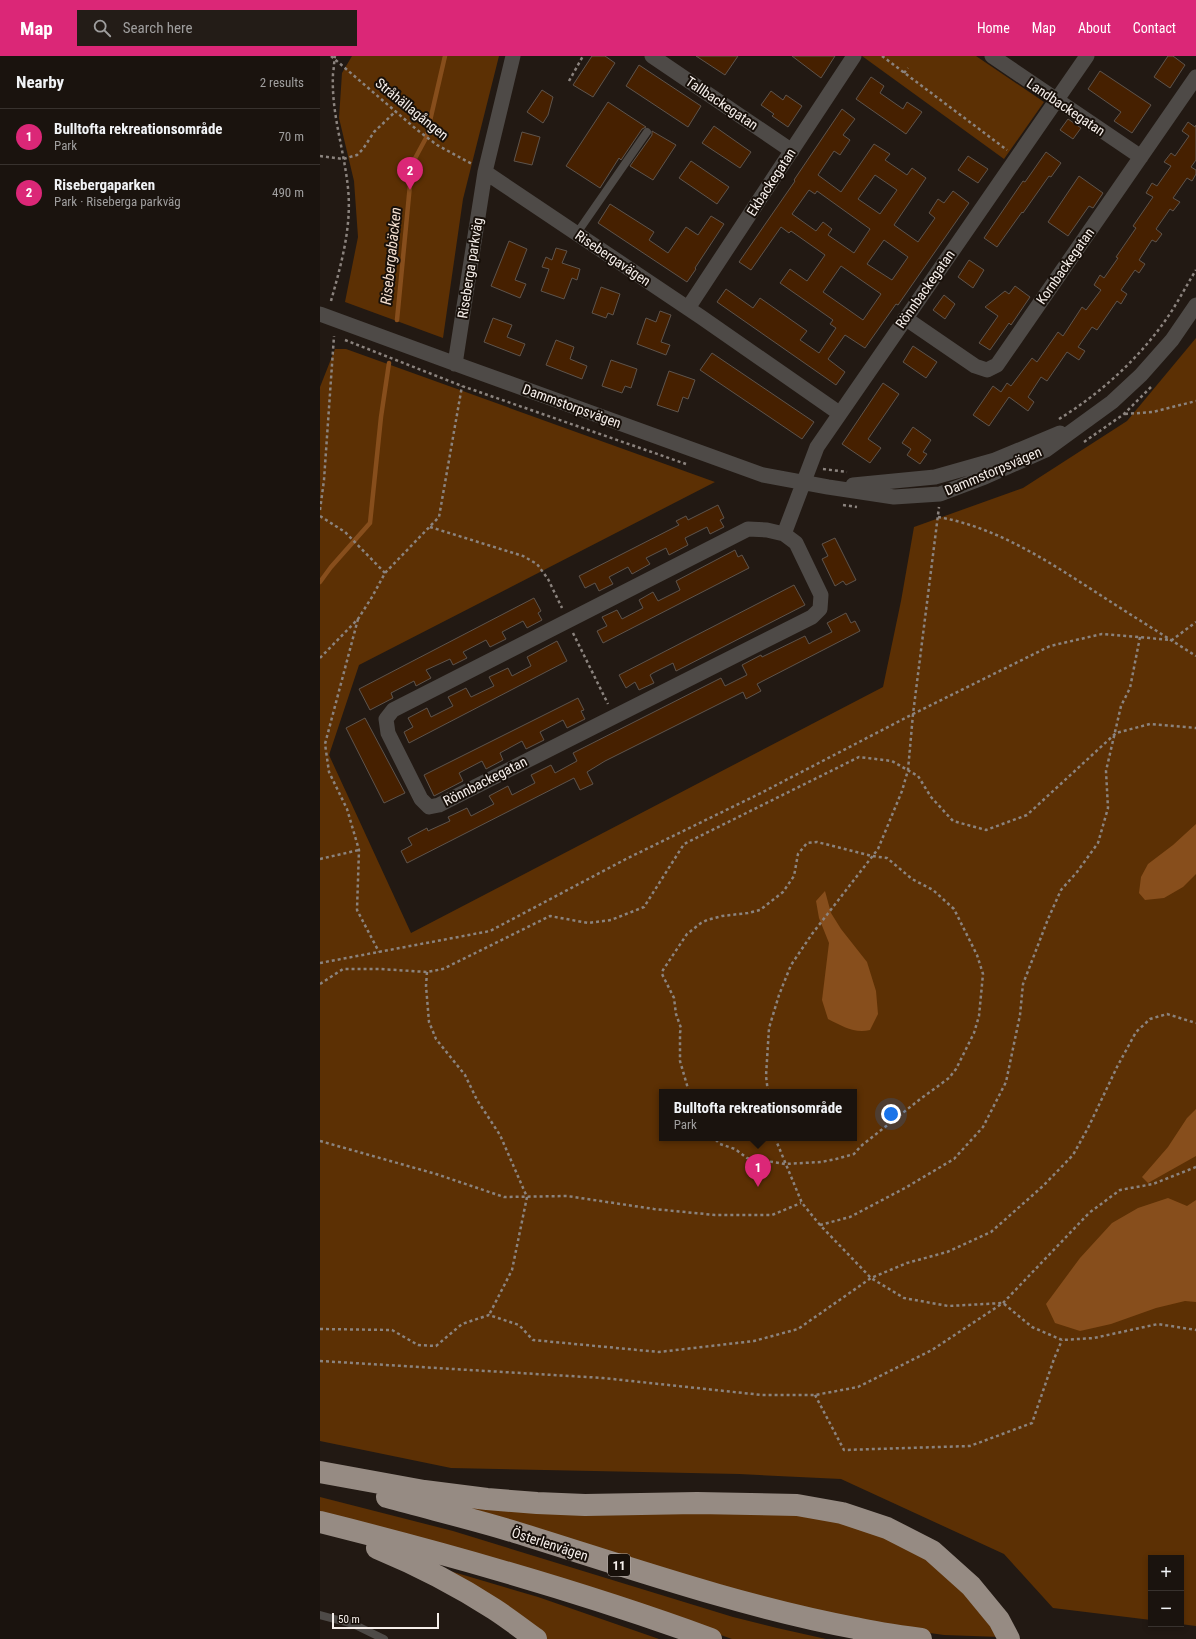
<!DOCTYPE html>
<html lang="en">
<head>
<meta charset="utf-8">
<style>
	:root { --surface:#1a130e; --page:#231c17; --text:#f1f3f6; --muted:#9f9e9e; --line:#38322e; --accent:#db2777 }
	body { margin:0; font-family:"Roboto Condensed",sans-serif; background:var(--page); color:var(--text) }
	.controls { position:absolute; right:12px; bottom:12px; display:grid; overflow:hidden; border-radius:0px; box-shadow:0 2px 6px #0003 }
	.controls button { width:36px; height:36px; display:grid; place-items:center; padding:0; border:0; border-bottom:1px solid var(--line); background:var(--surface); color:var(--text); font:20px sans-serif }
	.scale { position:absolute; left:12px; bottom:10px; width:107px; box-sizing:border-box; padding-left:4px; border:2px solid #f5eeea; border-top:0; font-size:11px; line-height:14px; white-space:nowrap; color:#f5eeea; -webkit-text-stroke:3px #18100a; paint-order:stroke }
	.you { position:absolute; left:571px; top:1058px; width:14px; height:14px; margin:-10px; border:3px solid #fff; border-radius:50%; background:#1a73e8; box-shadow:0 0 0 6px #1a73e833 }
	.badge { display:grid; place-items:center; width:26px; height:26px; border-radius:50%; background:var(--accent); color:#fff; font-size:13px; font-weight:700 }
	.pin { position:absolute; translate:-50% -33px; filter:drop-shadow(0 1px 2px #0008) }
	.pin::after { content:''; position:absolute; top:21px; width:14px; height:12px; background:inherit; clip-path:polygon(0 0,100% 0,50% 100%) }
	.popup { position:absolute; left:339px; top:1033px; width:198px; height:52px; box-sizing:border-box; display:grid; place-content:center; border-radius:0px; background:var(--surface); filter:drop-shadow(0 1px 3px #0005); font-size:13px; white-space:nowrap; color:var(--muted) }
	.popup b { font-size:15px; color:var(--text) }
	.popup::after { content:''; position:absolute; left:50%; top:100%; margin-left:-8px; border:8px solid transparent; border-top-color:var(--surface) }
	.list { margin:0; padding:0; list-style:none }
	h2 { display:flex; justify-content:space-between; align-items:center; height:52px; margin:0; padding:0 16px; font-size:17px }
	h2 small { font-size:13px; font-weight:400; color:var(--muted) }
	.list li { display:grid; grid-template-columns:26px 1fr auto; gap:12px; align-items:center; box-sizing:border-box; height:56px; padding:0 16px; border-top:1px solid var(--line) }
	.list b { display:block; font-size:15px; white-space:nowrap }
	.list p { margin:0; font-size:13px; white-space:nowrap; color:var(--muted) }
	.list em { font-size:13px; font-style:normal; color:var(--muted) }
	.icon { flex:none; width:22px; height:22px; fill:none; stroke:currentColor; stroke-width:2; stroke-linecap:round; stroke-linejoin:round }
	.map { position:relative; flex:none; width:876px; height:1583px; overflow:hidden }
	header { display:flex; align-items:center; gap:24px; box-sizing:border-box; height:56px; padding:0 20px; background:var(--accent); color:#fff }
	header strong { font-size:19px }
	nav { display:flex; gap:22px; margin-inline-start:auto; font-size:14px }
	.search { width:280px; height:36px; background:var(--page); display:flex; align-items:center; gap:10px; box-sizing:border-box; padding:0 14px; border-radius:0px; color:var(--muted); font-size:15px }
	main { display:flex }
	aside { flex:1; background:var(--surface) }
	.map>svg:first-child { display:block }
	.green { fill:#5c3004; fill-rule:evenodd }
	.water { fill:#874e1c }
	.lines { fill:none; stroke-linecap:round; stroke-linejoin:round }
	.stream { stroke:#874e1c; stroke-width:4.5 }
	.building { fill:#462000; stroke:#5e544c; fill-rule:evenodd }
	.path { stroke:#8b837e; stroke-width:2.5; stroke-dasharray:3 3; stroke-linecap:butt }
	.lane { stroke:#4e4a47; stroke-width:8 }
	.street { stroke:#4e4a47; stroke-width:15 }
	.highway { stroke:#968b83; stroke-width:22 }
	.labels { text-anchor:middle; stroke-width:4; stroke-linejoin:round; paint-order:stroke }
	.shield { fill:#18100a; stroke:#b3aba7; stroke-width:1 }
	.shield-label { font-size:13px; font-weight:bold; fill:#f5eeea }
	.street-label { font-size:14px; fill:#f5eeea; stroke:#18100a }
	.water-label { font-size:15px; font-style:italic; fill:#f4dfd0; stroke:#18100a }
</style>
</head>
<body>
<header>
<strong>Map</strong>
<div class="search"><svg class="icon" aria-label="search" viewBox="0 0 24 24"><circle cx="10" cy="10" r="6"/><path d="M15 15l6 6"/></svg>Search here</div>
<nav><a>Home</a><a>Map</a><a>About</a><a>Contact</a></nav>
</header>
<main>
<aside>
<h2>Nearby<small>2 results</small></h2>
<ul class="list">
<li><span class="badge">1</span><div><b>Bulltofta rekreationsområde</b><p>Park</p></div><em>70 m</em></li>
<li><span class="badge">2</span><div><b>Risebergaparken</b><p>Park · Riseberga parkväg</p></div><em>490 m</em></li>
</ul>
</aside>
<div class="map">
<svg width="876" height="1583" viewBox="0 0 876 1583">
	<rect width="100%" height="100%" fill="#221913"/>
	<path class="green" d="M32,0H179L143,143L123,282L25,246L38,181L34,125L19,62L22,17Z
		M542,0H656L724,46L684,103Z
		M876,282V1570L860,1568L861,1502H831V1564L733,1552L684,1498L521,1423L419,1418L131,1412L0,1385V331L15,293H26L395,426L39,609L9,699L91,877L563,631L581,545L594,471L703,432L807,365ZM342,1036H534V1082H342Z
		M0,1441L133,1475L413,1561L457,1572L506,1583H412L322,1551L0,1458Z
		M134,1451L474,1458L530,1467L586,1489L632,1522L681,1581L624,1579L559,1570L494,1558Z
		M130,1515L218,1541L339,1583H226Z"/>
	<path class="water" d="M876,768V818L863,831L844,842L825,844L819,837L821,821L828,808L853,789Z
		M505,835L511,857L521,873L547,906L556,935L558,958L550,974C535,978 522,970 508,963L502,944L509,887L499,862L496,845Z
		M876,1053V1100L828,1127L822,1121L848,1091L867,1062Z
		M848,1142L867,1150L876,1144V1246L865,1245L836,1252L791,1268L760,1275L735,1267L726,1248L760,1202L792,1167L818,1152Z"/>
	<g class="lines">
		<path class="stream" d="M77,264L92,108L106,82L125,0
			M0,526L11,511L50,467L61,361L69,307"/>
	</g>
	<path class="building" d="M272,0H285L295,7L273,41L253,29Z
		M376,0H418L405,19Z
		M472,0H515L501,22Z
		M848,0H853L865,9L850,32L834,21Z
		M319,9L381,50L368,71L306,30Z
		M780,15L831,49L812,77L794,65L801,56L768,33Z
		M551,21L564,30L560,37L583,53L587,46L602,56L586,78L536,43Z
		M222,34L233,41L228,59L223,67L207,56Z
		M451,35L463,44L466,39L482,50L468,71L452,60L454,58L441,49Z
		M288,46L326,71L322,73L301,104L299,102L280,132L246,110Z
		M522,53L535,63L523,79L530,84L520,99L514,95L498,119L521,136L554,88L570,98L565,104L587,119L592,112L606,122L574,169L598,186L615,162L609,157L618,143L624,147L633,135L649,147L578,249L576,248L545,292L525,279L508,303L525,316L516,329L397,246L406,233L433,252L440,242L487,275L480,284L499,297L516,272L510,268L513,264L460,227L470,213L487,225L505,199L471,175L469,177L461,171L431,214L419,206L475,125L474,124ZM555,119L577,134L560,158L538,143ZM489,134L495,138L497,135L550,173L534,197L508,179L512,173L503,166L496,175L472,158ZM564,184L588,201L572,224L547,208ZM521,210L561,238L543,264L503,236Z
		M748,63L761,72L753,83L740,74Z
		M868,66L875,71L876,69V104L871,111L876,114V118L872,125L867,122L853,142L860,146L853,155L850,153L836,173L842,178L836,186L832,184L819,204L825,208L819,217L815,214L801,234L807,238L801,248L797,245L777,274L772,271L758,291L765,295L759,304L747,296L727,325L721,321L708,341L714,346L708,355L689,341L669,370L653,359L673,330L681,336L687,327L691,330L712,302L717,306L738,276L743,280L762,251L766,254L781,234L774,229L780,219L784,222L798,202L796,201L816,172L813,170L833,141L826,137L832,127L837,130L851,110L844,106L851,97L855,100L869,80L862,75Z
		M394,70L431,96L420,112L382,87Z
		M332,75L356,89L333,124L310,110L332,79Z
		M202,76L220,81L212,109L194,105Z
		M726,96L741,107L731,121L729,120L703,157L702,156L677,191L664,182L703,125L705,126Z
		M648,100L668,113L658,127L638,114Z
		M371,105L409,131L397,148L359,122Z
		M759,120L783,137L773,152L769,150L748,180L728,166Z
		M290,148L334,176L329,184L348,197L366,171L378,179L391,160L404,168L375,212L376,213L367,226L278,167Z
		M189,185L207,193L195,224L206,228L200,242L171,230Z
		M236,192L247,195L242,207L260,213L257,224L252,222L244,243L221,235L229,213L222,211L226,201L232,204Z
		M649,204L664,214L653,232L638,221Z
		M695,230L710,241L691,269L689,267L670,294L659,287L678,260L665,251L685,235L689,238Z
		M281,231L300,238L293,259L288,257L286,262L272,257Z
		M624,239L635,248L625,263L613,254Z
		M340,255L351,259L341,286L350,289L346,299L317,288L326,262L336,266Z
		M173,262L192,269L187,281L205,288L200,300L164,286Z
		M236,284L254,291L250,303L267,310L262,323L226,309Z
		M593,290L617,306L606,322L583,306Z
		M392,297L494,366L482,383L380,314Z
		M291,304L317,313L311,332L305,330L302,337L282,330Z
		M349,315L375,324L368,343L363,341L358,356L337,349Z
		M563,327L579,338L548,383L561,392L550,407L522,388Z
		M593,371L611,384L603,396L607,398L600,408L587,399L591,393L582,387Z
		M398,449L404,462L400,464L404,471L390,478L387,471L365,482L368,489L349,499L346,492L326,502L330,508L312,518L308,511L289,521L293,528L279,535L275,527L265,532L259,520L359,469L356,465L366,460L368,464Z
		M515,482L536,524L526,529L523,525L515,530L502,503L508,500L502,488Z
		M415,494L418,501L422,499L429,512L283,587L277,575L287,570L282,561L297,554L302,563L323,552L319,544L333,536L338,545L360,534L356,525Z
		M474,529L485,549L356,615L353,607L333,617L330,619L334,627L319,634L315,626L306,632L299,619Z
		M214,542L221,555L218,557L222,564L207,572L203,565L182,576L186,583L170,591L166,584L143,596L147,602L133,609L130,603L106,614L111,622L96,630L94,625L71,637L73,642L50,654L39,633Z
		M526,557L531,567L535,565L540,575L437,628L441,635L426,643L423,636L285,705L267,716L273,728L260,734L254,722L87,807L81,795L92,789L88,782L107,772L108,775L130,765L128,761L147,752L151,760L153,759L174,748L169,740L188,730L192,739L215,727L211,719L231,709L235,717L257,705L253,697L401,622L405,630L427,619L422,609L441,599L442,601L485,580L489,588L492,586L512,576L507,567Z
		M237,585L247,605L89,687L84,676L93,671L88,662L107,652L111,661L133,650L128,641L146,632L151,641L174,630L169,621L188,612L192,620L211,610L207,601Z
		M258,642L264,654L261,655L265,663L247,672L243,664L220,676L224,684L206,693L202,685L180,697L183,704L166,713L162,705L139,717L143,725L114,740L104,719Z
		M45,662L85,737L64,747L26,672Z"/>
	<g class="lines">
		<path class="path" d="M11,0L96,73L117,89L152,108
			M562,0L687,94
			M584,17L588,12
			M249,25L263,0
			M0,100L23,103L37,99L43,93L54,76L76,55
			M11,245C21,209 32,171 28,132C24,93 11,57 13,18C14,12 14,6 15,0
			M25,284L142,330L366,408
			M805,358L833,356L876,345
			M739,363C783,336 825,297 853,253C861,240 868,227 876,214
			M764,386L804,358L831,331
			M503,413L527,416
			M523,449L537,451
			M0,454L4,424L14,280
			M0,460L25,476L65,517
			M618,461C682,472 738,512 791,546C819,564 848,582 876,600
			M110,471L203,500L217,508L228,523L242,552
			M38,563L5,688L9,716L27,753L39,794L37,854L59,896
			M253,577L288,648
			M0,602L38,563L52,541L65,517L119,461L142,330
			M0,803L39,794
			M0,907L170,875L306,803L441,737L593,658L730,590L782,578L852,584L876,566
			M107,916L106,930L109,966L116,983L145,1019L157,1044L180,1079L207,1141L192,1214L169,1259
			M0,928L23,913H60L107,916L123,913L230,860L268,867L291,864L324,851L364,788L539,701L572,705L598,720L611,741L633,765L666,774L707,759L796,677L830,668L876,672
			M369,1036L360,1005V977L361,972L356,958L354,942L342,918L343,914L367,878L381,867L387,864L402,860L428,857L440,854L463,836L474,820L478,798L487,787L497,786L505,788L552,800L567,802L592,823L613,834L634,853L657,899L663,918L659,960L654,977L636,1013L629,1022L599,1044L541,1090L534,1098L516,1103L501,1106L465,1108L427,1102L415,1093L400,1088L394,1082
			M448,1036L446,1020L449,972L459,939L471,909L492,878L558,793L582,735L588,714L593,658L619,451
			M455,1082L482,1147L500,1169L551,1222L584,1242L628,1250L683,1247L712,1271L742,1284L774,1282L838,1268L876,1274
			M0,1085L116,1118L184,1141L247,1140L334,1153L395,1159H452L481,1147
			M500,1169L530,1161L585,1132L634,1103L663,1071L686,1026L700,959L703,928L728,863L741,834L757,816L778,787L788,752L786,715L801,650L810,632L820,581
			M0,1273L72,1274L98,1289L116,1290L142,1268L169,1259L199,1269L213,1284L339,1296L434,1285L478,1273L551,1222L587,1207L627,1196L671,1176L723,1130L753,1099L768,1072L797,1011L816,976L830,963L847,958L876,967
			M0,1305L283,1322L442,1339H495L538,1331L612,1294L683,1247L769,1157L800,1134L833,1128L876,1111
			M495,1339L524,1394L650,1390L712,1367L734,1303L742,1284"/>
		<path class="lane" d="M257,177L327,76
			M0,1559L33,1568L64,1583"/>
		<path class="street" d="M332,0L472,95
			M672,0L821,101
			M165,116L381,261L519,357
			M368,252L534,0
			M0,258L147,312L443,419L508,431L574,441L620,438L665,421L726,394L792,346L821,319L852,284L876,249
			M585,262L655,310L667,314L677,309L876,21
			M135,308L165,116L193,0
			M533,429L615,421L675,404L740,377
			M464,478L476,487L501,539L500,553L492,561L119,749L109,751L101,743L68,677L66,663L73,654L428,473L447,474L464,478L497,391L767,0"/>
		<path class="highway" d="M0,1416L104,1435L167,1443L217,1447L265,1449L377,1447L477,1449L522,1457L567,1472L612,1495L651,1530L679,1564L689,1583
			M67,1441C110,1453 153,1463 195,1476C308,1511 419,1550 535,1572C557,1577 579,1580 601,1583
			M0,1466C132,1499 263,1536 391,1583
			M57,1492C98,1509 137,1529 174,1553C188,1562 202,1573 216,1583"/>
	</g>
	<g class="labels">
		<rect class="shield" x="288" y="1498" width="22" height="22" rx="3"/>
		<g class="shield-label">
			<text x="299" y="1514">11</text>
		</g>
		<g class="street-label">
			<text transform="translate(402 47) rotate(34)" y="5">Tallbackegatan</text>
			<text transform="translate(746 51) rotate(34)" y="5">Landbackegatan</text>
			<text transform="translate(92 53) rotate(39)" y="5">Stråhällagången</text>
			<text transform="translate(451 126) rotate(-57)" y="5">Ekbackegatan</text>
			<text transform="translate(293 202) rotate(34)" y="5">Risebergavägen</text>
			<text transform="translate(745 210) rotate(-55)" y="5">Kornbackegatan</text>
			<text transform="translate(150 212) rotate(-81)" y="5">Riseberga parkväg</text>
			<text transform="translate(605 233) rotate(-55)" y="5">Rönnbackegatan</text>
			<text transform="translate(252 350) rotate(20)" y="5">Dammstorpsvägen</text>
			<text transform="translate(673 415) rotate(-23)" y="5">Dammstorpsvägen</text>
			<text transform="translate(165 725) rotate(-27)" y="5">Rönnbackegatan</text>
			<text transform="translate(230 1488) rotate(18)" y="5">Österlenvägen</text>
		</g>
		<g class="water-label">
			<text transform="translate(71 200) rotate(-84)" y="5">Risebergabäcken</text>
		</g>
	</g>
</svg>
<div class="controls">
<button>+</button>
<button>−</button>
</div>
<div class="scale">50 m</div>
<div class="you"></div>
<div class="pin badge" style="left:438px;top:1131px">1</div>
<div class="popup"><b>Bulltofta rekreationsområde</b>Park</div>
<div class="pin badge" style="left:90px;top:134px">2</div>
</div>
</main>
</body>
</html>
